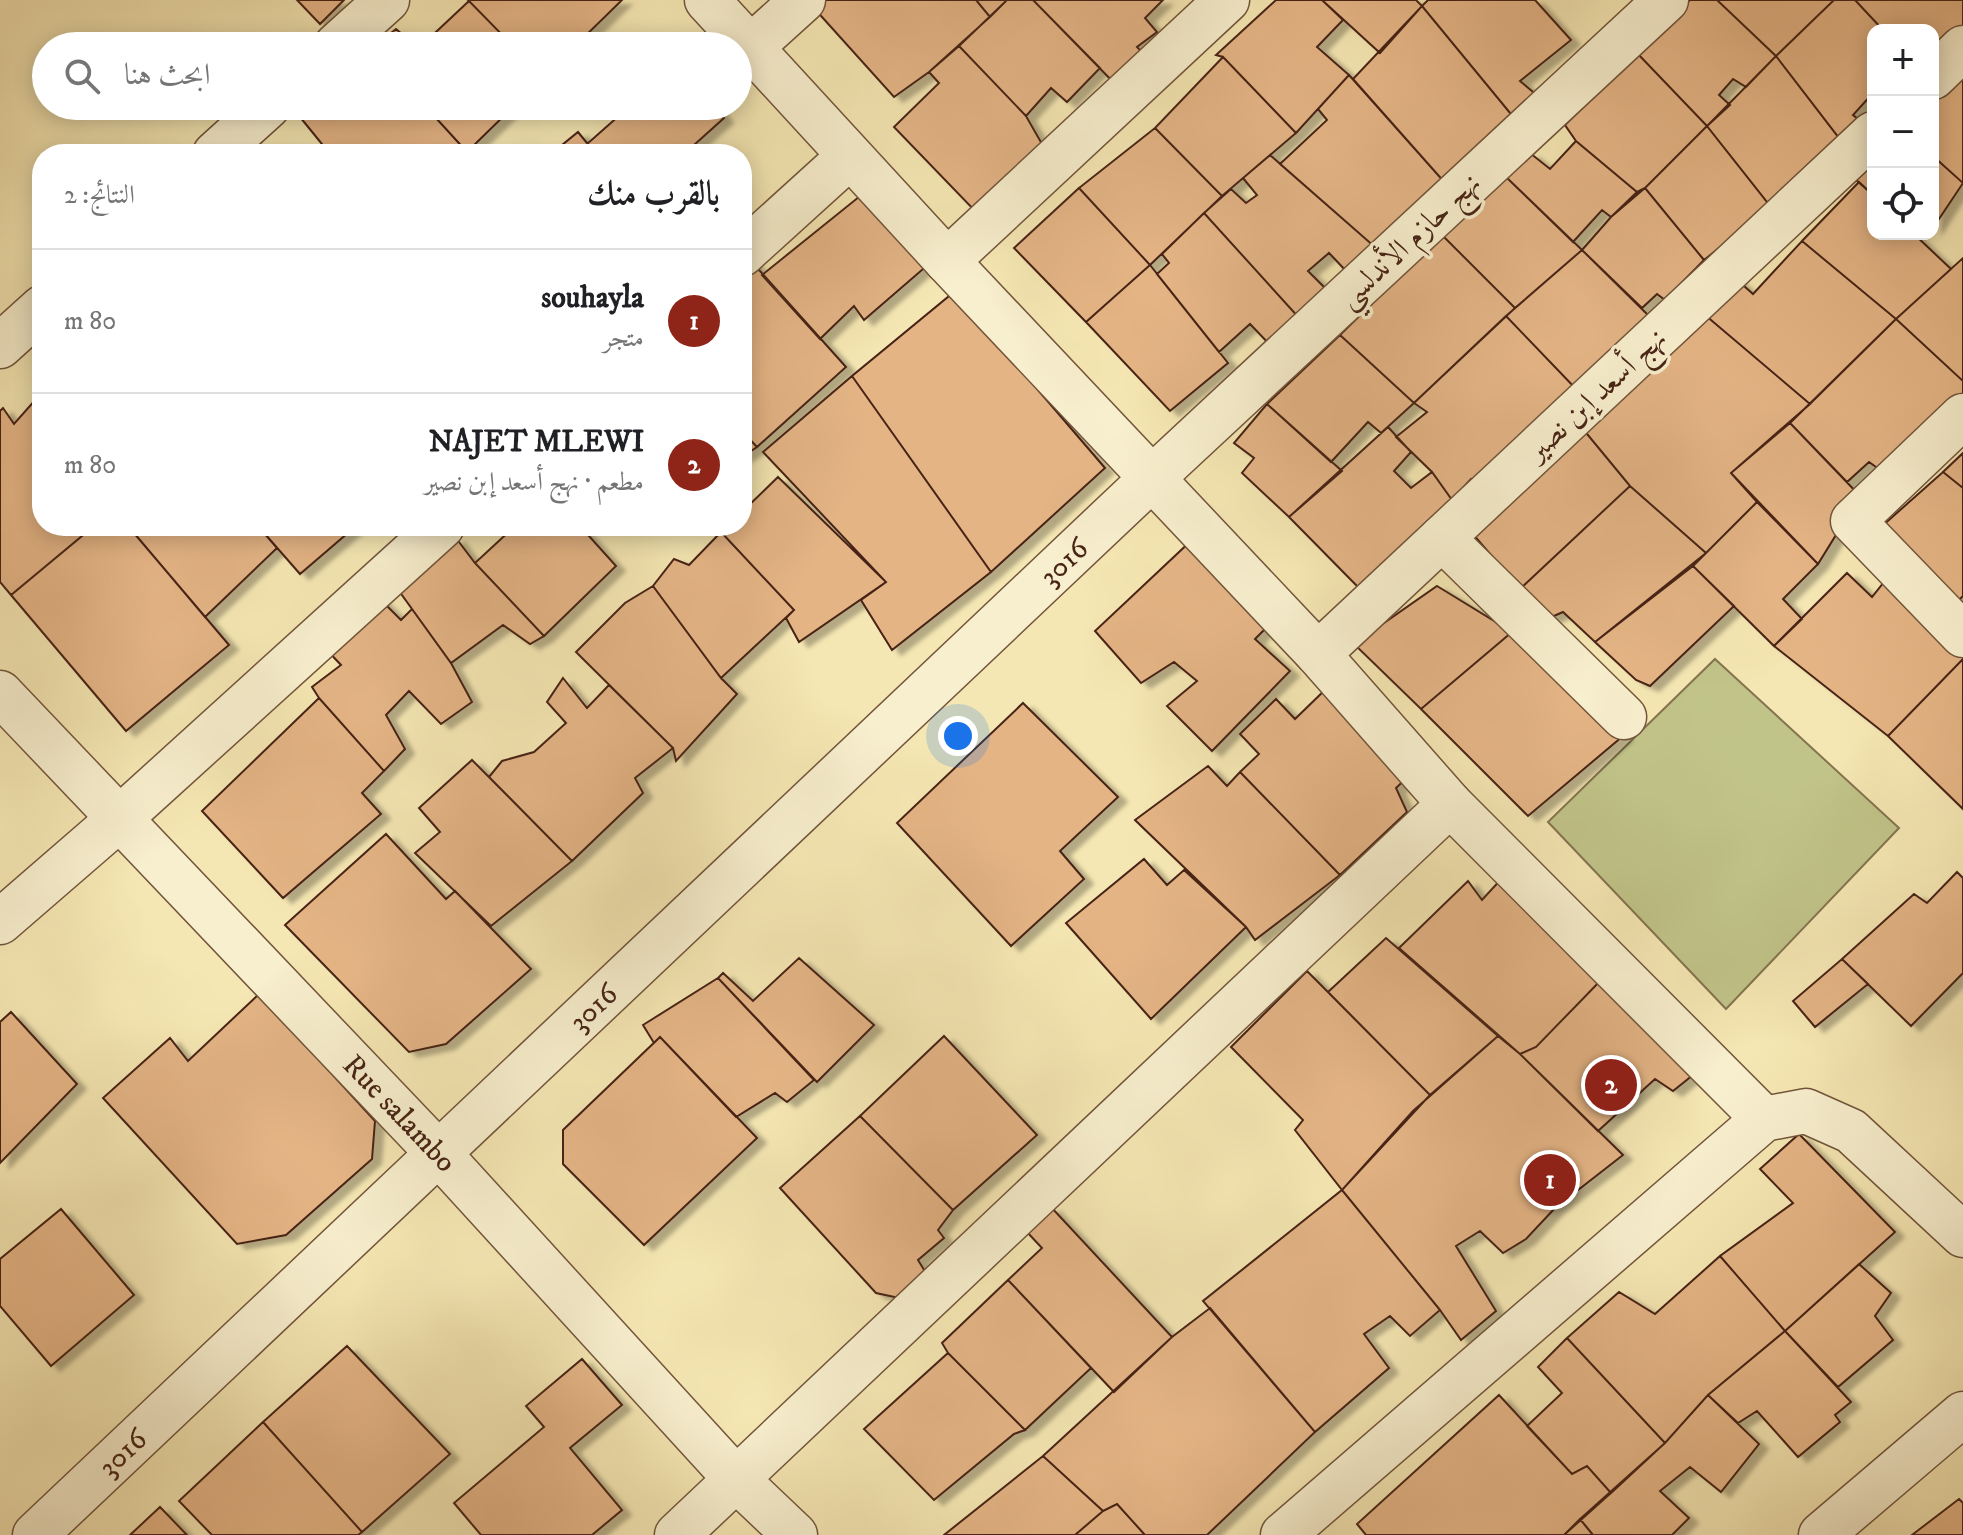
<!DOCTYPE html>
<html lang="ar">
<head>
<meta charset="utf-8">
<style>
	:root { --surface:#fff; --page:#f6f6f6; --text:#202124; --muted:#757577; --line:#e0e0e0; --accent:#8f2418 }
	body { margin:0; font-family:"IM FELL DW Pica",Amiri,serif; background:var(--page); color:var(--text); direction:rtl }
	.controls { position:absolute; right:24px; top:24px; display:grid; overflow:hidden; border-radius:16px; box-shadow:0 4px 20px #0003 }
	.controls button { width:72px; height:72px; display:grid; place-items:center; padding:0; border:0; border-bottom:2px solid var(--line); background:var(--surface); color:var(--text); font:40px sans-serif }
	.you { position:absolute; left:958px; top:736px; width:28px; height:28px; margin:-20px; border:6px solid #fff; border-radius:50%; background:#1a73e8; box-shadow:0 0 0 12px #1a73e833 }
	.badge { display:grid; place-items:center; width:52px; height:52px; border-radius:50%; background:var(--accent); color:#fff; font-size:26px; font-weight:700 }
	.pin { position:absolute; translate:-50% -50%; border:4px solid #fff; box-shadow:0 2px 8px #0006 }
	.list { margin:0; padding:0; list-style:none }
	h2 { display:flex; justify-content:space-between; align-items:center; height:104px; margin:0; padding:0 32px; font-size:34px }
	h2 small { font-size:26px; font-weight:400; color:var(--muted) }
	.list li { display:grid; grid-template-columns:52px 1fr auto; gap:24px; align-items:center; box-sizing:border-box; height:144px; padding:0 32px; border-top:2px solid var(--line) }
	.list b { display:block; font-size:30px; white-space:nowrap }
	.list p { margin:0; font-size:26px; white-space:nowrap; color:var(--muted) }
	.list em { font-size:26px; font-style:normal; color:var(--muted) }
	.icon { flex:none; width:44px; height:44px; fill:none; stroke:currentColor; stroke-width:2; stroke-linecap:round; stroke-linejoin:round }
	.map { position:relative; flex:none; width:1963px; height:1535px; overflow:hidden; direction:ltr }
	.search { position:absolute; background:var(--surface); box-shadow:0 4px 20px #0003; left:32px; top:32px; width:720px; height:88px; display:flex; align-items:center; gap:20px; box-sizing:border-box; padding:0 28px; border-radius:44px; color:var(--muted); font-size:30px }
	.panel { position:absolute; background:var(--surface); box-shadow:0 4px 20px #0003; left:32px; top:144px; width:720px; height:392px; border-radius:32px; direction:rtl }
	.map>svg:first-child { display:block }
	.green { fill:#c1c489; stroke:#84744f; stroke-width:2 }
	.building { fill:#e4b485; stroke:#472415; stroke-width:2; filter:url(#shadow) }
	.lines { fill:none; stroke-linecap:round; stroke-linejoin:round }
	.street-casing { stroke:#72553c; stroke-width:47 }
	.street { stroke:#f8efce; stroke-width:44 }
	.labels { text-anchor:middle; stroke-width:7; stroke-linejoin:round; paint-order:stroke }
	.street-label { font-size:30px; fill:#472415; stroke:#f8efce }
</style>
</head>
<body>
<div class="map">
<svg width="1963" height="1535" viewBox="0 0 1963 1535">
	<defs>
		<filter id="shadow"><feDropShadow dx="9" dy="5" stdDeviation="2" flood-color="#0004"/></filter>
	</defs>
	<rect width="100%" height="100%" fill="#f5e7b3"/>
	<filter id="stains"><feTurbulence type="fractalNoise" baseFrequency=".0025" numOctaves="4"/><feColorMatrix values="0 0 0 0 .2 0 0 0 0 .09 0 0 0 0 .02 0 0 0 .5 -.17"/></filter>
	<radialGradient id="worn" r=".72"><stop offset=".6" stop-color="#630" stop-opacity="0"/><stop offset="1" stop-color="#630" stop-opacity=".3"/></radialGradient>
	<path class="green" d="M1715,659L1899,828L1726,1009L1548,822Z"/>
	<path class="building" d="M297,0H344L320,24Z
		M468,0H622L575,46H513Z
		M821,0H976L990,17L929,72L894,97L813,7Z
		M976,0H1007L990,17Z
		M1007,0H1033L1100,68L1067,102L1051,88L1026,116L959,46Z
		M1033,0H1163L1145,18L1157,32L1137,47L1152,63L1122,91Z
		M1276,0H1322L1343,20L1317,47L1349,75L1296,133L1223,57L1216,55Z
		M1322,0H1416L1422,6L1380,53Z
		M1428,0H1535L1571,40L1520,81L1539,97L1515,119L1422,6Z
		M1690,0H1717L1776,56L1746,87L1733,79L1719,95L1730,105L1707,126L1637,53Z
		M1717,0H1834L1776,56Z
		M1834,0H1855L1883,30H1873V93L1853,115L1862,122L1842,142L1776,56Z
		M1855,0H1963V33L1933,61V30H1883Z
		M469,1L513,46H421Z
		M1422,6L1515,119L1446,184L1353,79Z
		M396,29L416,46H375Z
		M959,46L1026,116L1046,151L975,211L894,127L939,83L929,72Z
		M1637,53L1707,126L1645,188L1637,192L1576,141L1565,125Z
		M1776,56L1842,142L1771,207L1707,126Z
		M1223,57L1296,133L1222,196L1155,128Z
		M1963,62V183L1933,156V92Z
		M1349,75L1446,184L1376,248L1280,164L1327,120L1318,109Z
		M311,106H425L467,152L330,154L300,117Z
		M425,106H514L467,152Z
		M630,106H715L724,118L684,154H596L587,144Z
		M1707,126L1771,207L1704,260L1645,188Z
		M1155,128L1222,196L1150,265L1079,188Z
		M578,132L596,154H551Z
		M1576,141L1637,192L1611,217L1602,210L1573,242L1506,177L1530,153L1550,169Z
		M1873,148V195L1846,171Z
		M1270,155L1376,248L1348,273L1329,253L1308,271L1333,296L1301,320L1204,213L1231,189L1246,203L1257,195L1243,178Z
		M1933,156L1963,183L1933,228Z
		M1506,177L1582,250L1515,308L1442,235Z
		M1859,182L1873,195V234H1914L1951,269L1896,319L1802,241Z
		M1079,188L1150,265L1086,322L1014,248Z
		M1645,188L1704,260L1665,300L1657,294L1642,308L1582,250L1611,217Z
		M865,192L930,263L864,320L854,306L820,339L762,275Z
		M1204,213L1301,320L1273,348L1250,324L1219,352L1157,274L1169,263L1162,254Z
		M1442,235L1515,308L1414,403L1340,335Z
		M1802,241L1896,319L1810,404L1698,309L1733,276L1753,294Z
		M1582,250L1653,320L1578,391L1506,316Z
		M1963,258V381L1896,319Z
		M751,261L846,367L757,447L742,431V270Z
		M1150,265L1228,363L1170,411L1086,322Z
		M954,292L1105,468L991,572L852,376Z
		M1698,309L1810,404L1731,473L1757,502L1706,553L1630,486L1578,423Z
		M1506,316L1578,391L1478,488L1471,479L1452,500L1432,472L1396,437L1427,412L1414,403Z
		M1896,319L1963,381V400L1883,472L1869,462L1847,482L1790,423Z
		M1340,335L1414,403L1381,433L1368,422L1331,462L1267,404Z
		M852,376L991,572L892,650L861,600L886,582L763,452Z
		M37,398L42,403V526H94L11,595L0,582V411L3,408L14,424Z
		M1267,404L1342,471L1289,517L1242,473L1254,458L1234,443Z
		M1578,423L1630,486L1520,589L1466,526Z
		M1790,423L1860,496L1818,564L1731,473Z
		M1388,427L1411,452L1394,471L1411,488L1432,472L1452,500L1359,588L1289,517Z
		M742,431L757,447L742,457Z
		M1963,453V488L1943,472Z
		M1943,472L1963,488V596L1956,603L1881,527Z
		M778,477L886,582L799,642L786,618L794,610L721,532L727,526H742V512Z
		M1630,486L1706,553L1595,642L1563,612L1547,619L1520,589Z
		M1757,502L1818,564L1783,599L1802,619L1774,646L1693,566Z
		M94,526H128L229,645L126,731L11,595Z
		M144,526H258L277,548L205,617L134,533Z
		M258,526H356L300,574Z
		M515,526H580L616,566L544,636L475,563Z
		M721,532L794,610L721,678L653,586L674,559L689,565Z
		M456,538L475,563L544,636L530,644L503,625L451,663L394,584Z
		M1194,538L1275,619L1255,639L1290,671L1212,751L1167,706L1197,681L1174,662L1141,683L1095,631Z
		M1693,566L1734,606L1650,686L1636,680L1595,642Z
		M1847,573L1872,597L1888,577L1963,646V659L1888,736L1774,646Z
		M653,586L721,678L737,694L676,761L673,748L576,652L625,603Z
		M1437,586L1512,632L1421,709L1354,644Z
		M377,596L401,620L412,609L451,663L472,702L441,724L409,691L386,715L405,749L384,771L319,698L312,687L341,665L325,648Z
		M1512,632L1623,736L1528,816L1421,709Z
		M1963,659V809L1888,736Z
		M563,678L587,708L609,685L673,748L635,778L643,793L572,861L489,777L502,761L534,752L566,723L547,702Z
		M1329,686L1413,772L1396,788L1407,812L1340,875L1240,772L1259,754L1240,734L1276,699L1295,719Z
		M319,698L384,771L362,793L381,814L283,898L202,811Z
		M1023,703L1118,797L1060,851L1084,879L1011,946L897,823Z
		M472,760L572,861L491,926L415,853L440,832L419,808Z
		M1208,766L1227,786L1240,772L1340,875L1255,940L1246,927L1135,820Z
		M386,834L446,899L455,891L531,969L446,1044L409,1052L285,925Z
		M1144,859L1167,885L1184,870L1246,927L1151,1019L1066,923Z
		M1957,872L1963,878V973L1911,1026L1842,959L1914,894L1927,903Z
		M1504,876L1604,977L1536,1047L1520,1054L1399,948L1468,881L1482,900Z
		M1386,938L1498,1036L1430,1095L1328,992Z
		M799,958L874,1025L817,1082L718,978L723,973L753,1001Z
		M1842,959L1868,984L1815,1027L1793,1001Z
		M1307,971L1430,1095L1342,1190L1295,1130L1303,1120L1231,1047Z
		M1604,977L1698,1071L1673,1091L1655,1079L1598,1131L1520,1054L1536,1047Z
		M718,978L814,1080L787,1102L775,1093L736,1117L660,1037L654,1043L643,1025Z
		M259,994L375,1121L372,1159L286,1235L237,1244L103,1098L170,1038L188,1061Z
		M11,1012L77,1084L0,1163V1022Z
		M944,1036L1037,1135L953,1210L860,1116Z
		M1498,1036L1520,1054L1623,1155L1555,1208L1526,1239L1503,1253L1480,1231L1456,1246L1496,1311L1461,1340L1440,1310L1342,1190L1413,1111Z
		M660,1037L757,1138L644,1245L563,1164V1130Z
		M860,1116L953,1210L938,1230L944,1238L918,1260L926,1273L899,1298L876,1293L780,1188Z
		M1799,1134L1895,1232L1785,1331L1720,1256L1793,1203L1760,1169Z
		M1342,1190L1440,1310L1410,1336L1390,1316L1364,1334L1389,1368L1315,1432L1203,1301Z
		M1051,1207L1172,1337L1114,1392L1008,1280L1042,1248L1026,1231Z
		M61,1209L134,1295L51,1366L0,1306V1259Z
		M1720,1256L1785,1331L1708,1395L1665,1443L1567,1338L1619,1292L1655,1314Z
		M1859,1264L1891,1293L1875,1316L1893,1340L1838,1387L1785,1331Z
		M1008,1280L1091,1368L1025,1430L948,1353L942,1343Z
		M1210,1308L1315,1432L1207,1535H1145L1117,1504L1103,1511L1043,1456L1172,1337Z
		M1785,1331L1851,1402L1835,1415L1840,1422L1798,1457L1757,1411L1738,1423L1708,1395Z
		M1567,1338L1665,1443L1611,1493L1587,1466L1572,1474L1527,1426L1562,1393L1538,1367Z
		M347,1346L450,1454L362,1532L263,1422Z
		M948,1353L1025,1430L1014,1434L934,1500L864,1429Z
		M582,1359L622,1405L570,1448L622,1510L592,1535H481L454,1503L544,1427L526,1406Z
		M1499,1395L1572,1474L1587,1466L1611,1493L1564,1535H1366L1357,1524Z
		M1708,1395L1759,1444L1721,1492L1690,1467L1660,1491L1689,1518L1672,1535H1593L1580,1519L1665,1443Z
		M263,1422L362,1532L358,1535H212L179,1501Z
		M1043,1456L1103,1511L1075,1535H944Z
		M1959,1499L1963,1503V1535H1912Z
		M1117,1504L1145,1535H1075L1103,1511Z
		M160,1507L187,1535H130Z
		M1580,1519L1593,1535H1564Z"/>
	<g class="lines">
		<g class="street-casing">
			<g id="street">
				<path d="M707,0L947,261L1318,654L1450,804L1764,1119"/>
				<path d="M336,46L387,0"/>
				<path d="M750,48L803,0"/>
				<path d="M1933,77L1963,48"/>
				<path d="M215,154L268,106"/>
				<path d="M742,254L850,156"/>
				<path d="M947,261L1227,0"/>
				<path d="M0,346L42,308"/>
				<path d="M1963,416L1853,521L1963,635"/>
				<path d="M1442,538L1624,717"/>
				<path d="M1318,654L1873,134"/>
				<path id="s1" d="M0,693L440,1155L736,1479L795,1535"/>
				<path d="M0,922L119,819L442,526"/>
				<path id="s2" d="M35,1535L1151,479L1666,0"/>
				<path d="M677,1535L1450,804"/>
				<path d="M1283,1535L1764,1119L1806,1111L1851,1131L1963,1235"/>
				<path d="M1821,1535L1963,1414"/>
			</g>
		</g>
		<use href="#street" class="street"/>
	</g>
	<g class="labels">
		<g class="street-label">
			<text transform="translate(1409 240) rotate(-43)" y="10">نهج حازم الأندلسي</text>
			<text transform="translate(1596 394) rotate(-43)" y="10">نهج أسعد إبن نصير</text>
			<text dy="10" stroke="none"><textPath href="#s2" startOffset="1416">3016</textPath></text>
			<text dy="10" stroke="none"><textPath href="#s2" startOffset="768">3016</textPath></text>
			<text dy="10" stroke="none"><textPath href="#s1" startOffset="580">Rue salambo</textPath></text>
			<text dy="10" stroke="none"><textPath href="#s2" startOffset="120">3016</textPath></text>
		</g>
	</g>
	<rect width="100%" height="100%" filter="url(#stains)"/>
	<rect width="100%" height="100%" fill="url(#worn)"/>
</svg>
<div class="controls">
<button>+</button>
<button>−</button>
<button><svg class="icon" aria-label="locate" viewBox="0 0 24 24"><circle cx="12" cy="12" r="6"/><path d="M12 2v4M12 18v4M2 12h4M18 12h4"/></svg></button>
</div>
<div class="you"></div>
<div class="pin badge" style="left:1550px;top:1180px">1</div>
<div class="pin badge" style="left:1611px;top:1085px">2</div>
<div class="search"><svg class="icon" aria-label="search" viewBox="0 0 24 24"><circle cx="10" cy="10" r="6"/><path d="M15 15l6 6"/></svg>ابحث هنا</div>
<section class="panel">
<h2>بالقرب منك<small>النتائج: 2</small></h2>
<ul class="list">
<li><span class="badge">1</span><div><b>souhayla</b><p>متجر</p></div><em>80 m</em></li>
<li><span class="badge">2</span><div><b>NAJET MLEWI</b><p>مطعم · نهج أسعد إبن نصير</p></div><em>80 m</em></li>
</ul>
</section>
</div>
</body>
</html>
